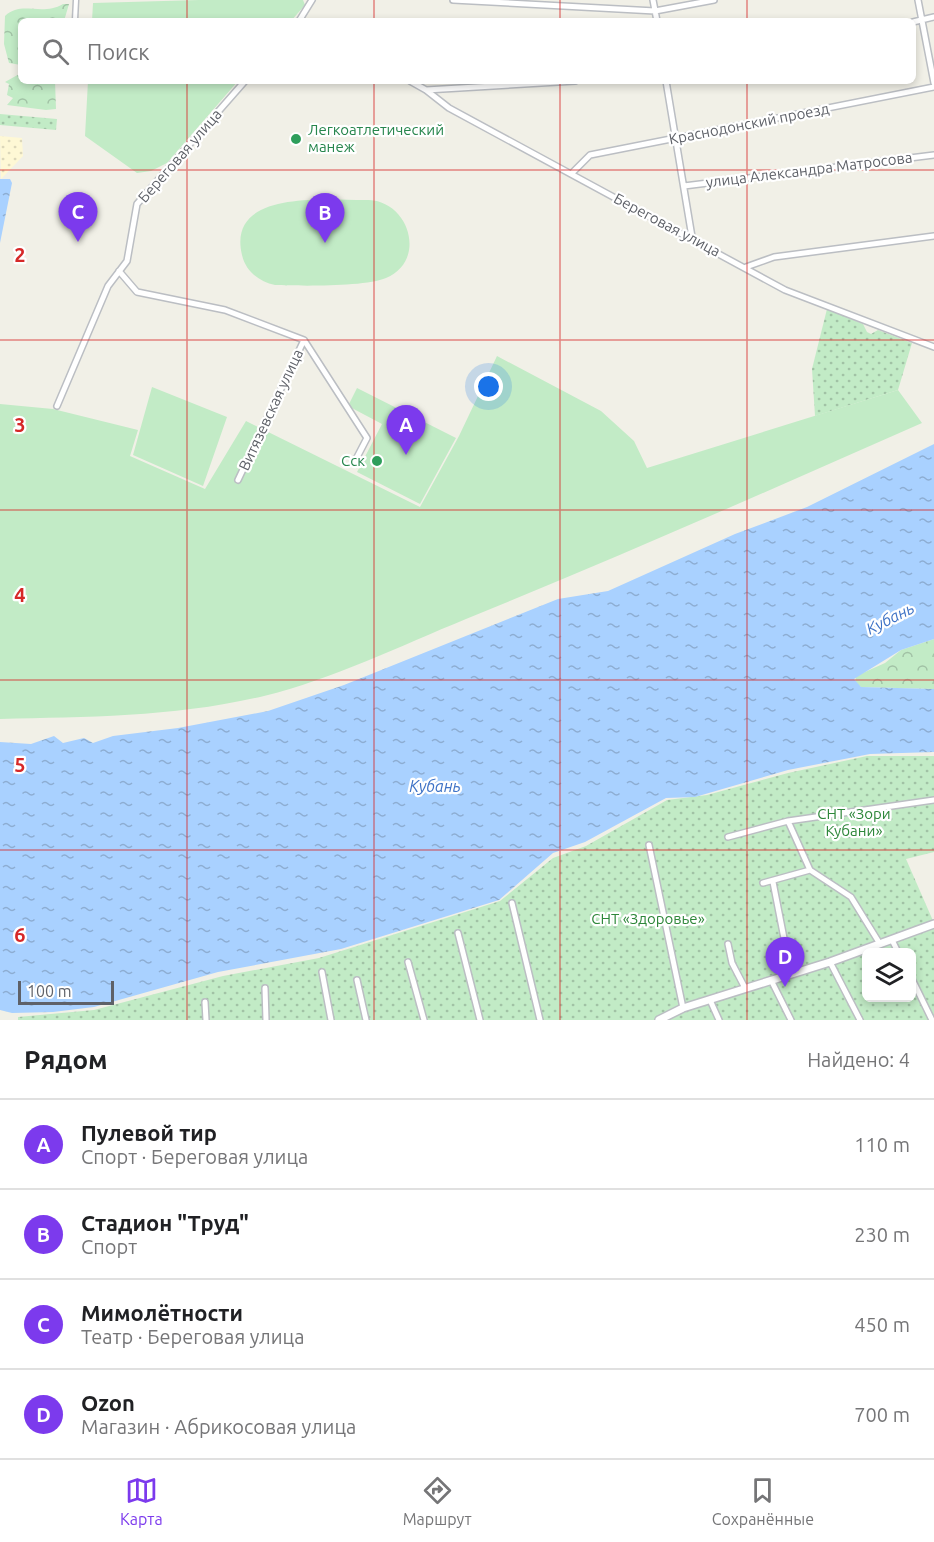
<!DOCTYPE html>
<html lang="ru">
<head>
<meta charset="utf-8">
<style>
	:root { --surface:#fff; --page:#f6f6f6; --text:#202124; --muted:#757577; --line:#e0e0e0; --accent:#7c3aed }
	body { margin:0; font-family:Ubuntu,sans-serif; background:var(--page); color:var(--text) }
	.controls { position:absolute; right:18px; bottom:18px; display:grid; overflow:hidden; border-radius:9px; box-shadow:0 3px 9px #0003 }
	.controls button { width:54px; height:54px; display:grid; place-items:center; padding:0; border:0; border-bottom:2px solid var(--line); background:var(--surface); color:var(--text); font:30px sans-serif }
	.scale { position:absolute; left:18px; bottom:15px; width:96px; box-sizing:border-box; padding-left:6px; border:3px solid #5e6168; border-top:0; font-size:16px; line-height:21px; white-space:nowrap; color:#5e6168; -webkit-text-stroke:4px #fff; paint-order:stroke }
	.you { position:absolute; left:489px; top:387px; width:21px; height:21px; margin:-15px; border:4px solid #fff; border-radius:50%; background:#1a73e8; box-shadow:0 0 0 9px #1a73e833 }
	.badge { display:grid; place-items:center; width:39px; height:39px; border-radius:50%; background:var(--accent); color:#fff; font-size:20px; font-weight:700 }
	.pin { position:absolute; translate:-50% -50px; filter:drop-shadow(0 2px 3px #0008) }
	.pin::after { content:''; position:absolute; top:32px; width:21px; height:18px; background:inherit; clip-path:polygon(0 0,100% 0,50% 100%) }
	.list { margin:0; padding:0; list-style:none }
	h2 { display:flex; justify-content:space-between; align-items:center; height:78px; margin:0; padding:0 24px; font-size:26px }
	h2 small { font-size:20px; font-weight:400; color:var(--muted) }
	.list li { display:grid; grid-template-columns:39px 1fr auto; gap:18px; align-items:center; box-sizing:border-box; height:90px; padding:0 24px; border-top:2px solid var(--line) }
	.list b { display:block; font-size:22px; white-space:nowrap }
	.list p { margin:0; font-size:20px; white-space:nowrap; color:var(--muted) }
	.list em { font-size:20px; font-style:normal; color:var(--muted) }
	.icon { flex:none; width:33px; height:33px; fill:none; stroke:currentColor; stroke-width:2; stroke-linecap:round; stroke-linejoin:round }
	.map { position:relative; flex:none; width:934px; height:1020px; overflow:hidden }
	.search { position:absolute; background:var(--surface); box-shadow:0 3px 9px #0003; left:18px; right:18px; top:18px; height:66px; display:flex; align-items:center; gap:15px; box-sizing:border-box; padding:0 21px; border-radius:9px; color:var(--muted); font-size:22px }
	.sheet { height:438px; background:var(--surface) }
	nav { display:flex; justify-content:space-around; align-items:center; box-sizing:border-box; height:84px; border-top:2px solid var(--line); background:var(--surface); font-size:16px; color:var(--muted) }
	nav a { display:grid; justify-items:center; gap:3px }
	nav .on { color:var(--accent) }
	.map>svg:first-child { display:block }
	.grass { fill:url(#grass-dots); fill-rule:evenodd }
	.forest { fill:url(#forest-crowns) }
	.sand { fill:url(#sand-dots) }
	.park { fill:#c2ebc6 }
	.water { fill:url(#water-ripples) }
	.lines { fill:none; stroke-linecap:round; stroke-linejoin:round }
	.pedestrian-casing { stroke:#bbbec3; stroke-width:7 }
	.minor-casing { stroke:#bbbec3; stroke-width:8 }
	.tertiary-casing { stroke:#bbbec3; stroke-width:10 }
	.pedestrian { stroke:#fff; stroke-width:4 }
	.minor { stroke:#fff; stroke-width:5 }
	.tertiary { stroke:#fff; stroke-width:7 }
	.grid { fill:none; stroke:#d62828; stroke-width:1.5; stroke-opacity:0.55 }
	.leisure-dot { fill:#2e9e5b; stroke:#fff; stroke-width:2 }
	.labels { text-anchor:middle; stroke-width:4.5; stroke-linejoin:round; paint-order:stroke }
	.street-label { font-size:15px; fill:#5e6168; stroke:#fff }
	.leisure-label { font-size:15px; fill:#27864d; stroke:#fff; text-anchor:start }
	.park-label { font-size:15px; fill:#2e873a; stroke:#fff }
	.water-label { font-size:16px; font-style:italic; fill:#3d72c6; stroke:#fff }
	.grid-label { font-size:20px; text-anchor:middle; font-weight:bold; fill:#d62828; stroke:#fff; stroke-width:4.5; stroke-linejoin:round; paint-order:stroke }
</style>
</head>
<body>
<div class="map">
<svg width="934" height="1020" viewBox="0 0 934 1020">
	<defs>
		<pattern id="grass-dots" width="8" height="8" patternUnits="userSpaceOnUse" patternTransform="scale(1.5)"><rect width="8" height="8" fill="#c2ebc6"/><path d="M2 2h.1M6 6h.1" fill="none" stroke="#a1c2a5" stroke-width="1.8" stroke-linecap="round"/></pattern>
		<pattern id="forest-crowns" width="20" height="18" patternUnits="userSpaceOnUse" patternTransform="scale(1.5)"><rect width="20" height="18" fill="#c2ebc6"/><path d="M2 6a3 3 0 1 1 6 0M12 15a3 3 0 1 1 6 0" fill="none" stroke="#a1c2a5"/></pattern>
		<pattern id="sand-dots" width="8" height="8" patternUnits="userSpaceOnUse" patternTransform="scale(1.5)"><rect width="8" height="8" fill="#fef8d5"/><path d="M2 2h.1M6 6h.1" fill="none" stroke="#dcd7ba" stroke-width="1.8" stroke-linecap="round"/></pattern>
		<pattern id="water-ripples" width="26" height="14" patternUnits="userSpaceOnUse" patternTransform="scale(1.5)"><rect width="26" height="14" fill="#a9d1ff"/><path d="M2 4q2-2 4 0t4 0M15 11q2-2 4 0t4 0" fill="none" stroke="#8dadd2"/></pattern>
	</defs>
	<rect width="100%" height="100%" fill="#f1f0e7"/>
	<path class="grass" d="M0,114L57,119L56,130L0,125Z
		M827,309L863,324L867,332L871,334L878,330L912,343L898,390L815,416L812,369Z
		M867,756H934V852L906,859L934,923V1020H18V1017L94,1010L223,976L319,958L500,901L553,858L586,846L667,800L707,795L788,773ZM866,952H912V998H866Z"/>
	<path class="forest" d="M63,4H69L64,21H21V65L9,63L4,44L5,16C22,0 41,17 63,4Z
		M21,73V81H55L56,109L46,110L7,105L13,98L7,95L9,84L5,82Z
		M934,639V689L861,687L855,683L856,676L885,663L901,650Z"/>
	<path class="sand" d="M0,136L22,138L23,156L1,179Z"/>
	<path class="park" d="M199,0H303L305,5L291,21H92L93,3Z
		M88,81H238L167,163L151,171L137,173L85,136Z
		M369,200C410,202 427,261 386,278C366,287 298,286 275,285C259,281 246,272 242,255C226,188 329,201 369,200Z
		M497,356L601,411L634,441L647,468L898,390L922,423C770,490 619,557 466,619C400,646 333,679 264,696C177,717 89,717 0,719V404L53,409L138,430L130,456L205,489L246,421L420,507L459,436Z
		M152,387L227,417L203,486L133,455Z
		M357,388L456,438L420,504L357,472L382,424L348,406Z"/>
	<path class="water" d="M0,179H10L12,183L0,243Z
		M934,444V639L901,650L854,679L861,687L934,689V752L870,754L788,770L695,797L666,798L585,842L553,853L499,900L341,949L218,972L94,1007L53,1012L12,1013L0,1010V742L31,744L54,736L63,743L84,738L93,743L113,736L178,728L268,711L344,685L558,599L608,591L735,534L807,507Z"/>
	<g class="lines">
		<g class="pedestrian-casing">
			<path id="pedestrian" d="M75,20L76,0"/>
		</g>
		<g class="minor-casing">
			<path id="minor" d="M453,0L655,11L714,0
				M653,0L657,21
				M918,0L934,83
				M299,21L312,0
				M913,22L934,17
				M410,81L426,90L449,108L785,290L934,347
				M666,81L692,237
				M426,90L575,81
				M571,174L590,155L934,87
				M684,186L934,155
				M746,267L774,257L934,236
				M119,271L137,292L225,310L304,340L367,438L354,463
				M57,406L108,286L127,261L137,204L245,81
				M238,480L304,340
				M788,821L810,870
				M728,837L788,821L934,800
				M649,845L683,1008
				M773,882L791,974
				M763,883L810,870L851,897L880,944
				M512,903L540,1020
				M458,933L480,1020
				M892,940L898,952
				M728,944L732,963L745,988
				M408,962L424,1020
				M830,962L860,1020
				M322,972L331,1020
				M912,979L932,1020
				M357,980L366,1020
				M771,980L791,1020
				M265,988L266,1020
				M710,1000L719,1020
				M205,1002L206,1020"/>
		</g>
		<g class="tertiary-casing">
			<path id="tertiary" d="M659,1020L683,1008L830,962L934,924"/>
		</g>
		<use href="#pedestrian" class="pedestrian"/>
		<use href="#minor" class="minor"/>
		<use href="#tertiary" class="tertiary"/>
	</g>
	<path class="grid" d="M187,0V21M374,0V21M560,0V21M747,0V21M187,81V1020M374,81V1020M560,81V1020M747,81V1020M0,170H934M0,340H934M0,510H934M0,680H934M0,850H934"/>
	<g class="leisure-dot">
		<circle cx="296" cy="139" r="6"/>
		<circle cx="377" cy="461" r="6"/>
	</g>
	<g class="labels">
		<g class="street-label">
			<text transform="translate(749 124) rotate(-11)" y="5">Краснодонский проезд</text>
			<text transform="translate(180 156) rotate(-49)" y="5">Береговая улица</text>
			<text transform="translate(809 170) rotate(-7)" y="5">улица Александра Матросова</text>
			<text transform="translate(667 225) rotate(28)" y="5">Береговая улица</text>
			<text transform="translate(271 410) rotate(-65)" y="5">Витязевская улица</text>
		</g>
		<g class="leisure-label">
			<text x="308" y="135">Легкоатлетический<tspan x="308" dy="17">манеж</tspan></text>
			<text x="365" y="466" text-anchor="end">Сск</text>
		</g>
		<g class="park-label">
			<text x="854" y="819">СНТ «Зори<tspan x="854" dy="17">Кубани»</tspan></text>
			<text x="648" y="924">СНТ «Здоровье»</text>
		</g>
		<g class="water-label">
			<text transform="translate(890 618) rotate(-27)" y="6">Кубань</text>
			<text x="435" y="792">Кубань</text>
		</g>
	</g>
	<g class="grid-label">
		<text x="20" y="262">2</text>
		<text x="20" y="432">3</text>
		<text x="20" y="602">4</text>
		<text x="20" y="772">5</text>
		<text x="20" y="942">6</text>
	</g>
</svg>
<div class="controls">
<button><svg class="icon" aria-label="layers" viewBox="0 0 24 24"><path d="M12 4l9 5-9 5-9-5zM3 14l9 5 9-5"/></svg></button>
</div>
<div class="scale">100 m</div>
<div class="you"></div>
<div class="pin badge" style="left:406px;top:455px">A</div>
<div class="pin badge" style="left:325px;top:243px">B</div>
<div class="pin badge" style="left:78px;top:242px">C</div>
<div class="pin badge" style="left:785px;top:987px">D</div>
<div class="search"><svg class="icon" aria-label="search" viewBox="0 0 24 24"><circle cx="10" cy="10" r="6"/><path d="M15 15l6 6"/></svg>Поиск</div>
</div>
<section class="sheet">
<h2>Рядом<small>Найдено: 4</small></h2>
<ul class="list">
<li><span class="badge">A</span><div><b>Пулевой тир</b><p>Спорт · Береговая улица</p></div><em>110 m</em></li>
<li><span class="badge">B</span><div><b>Стадион &quot;Труд&quot;</b><p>Спорт</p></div><em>230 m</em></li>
<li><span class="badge">C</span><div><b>Мимолётности</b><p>Театр · Береговая улица</p></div><em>450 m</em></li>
<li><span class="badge">D</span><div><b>Ozon</b><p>Магазин · Абрикосовая улица</p></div><em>700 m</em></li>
</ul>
</section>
<nav>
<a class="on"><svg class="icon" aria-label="map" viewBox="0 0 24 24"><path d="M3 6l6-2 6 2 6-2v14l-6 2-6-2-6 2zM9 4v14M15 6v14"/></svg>Карта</a>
<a><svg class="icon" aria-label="directions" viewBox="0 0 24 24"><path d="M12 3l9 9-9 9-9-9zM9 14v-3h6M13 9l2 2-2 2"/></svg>Маршрут</a>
<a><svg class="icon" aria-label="saved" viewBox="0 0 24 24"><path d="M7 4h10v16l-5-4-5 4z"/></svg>Сохранённые</a>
</nav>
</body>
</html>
